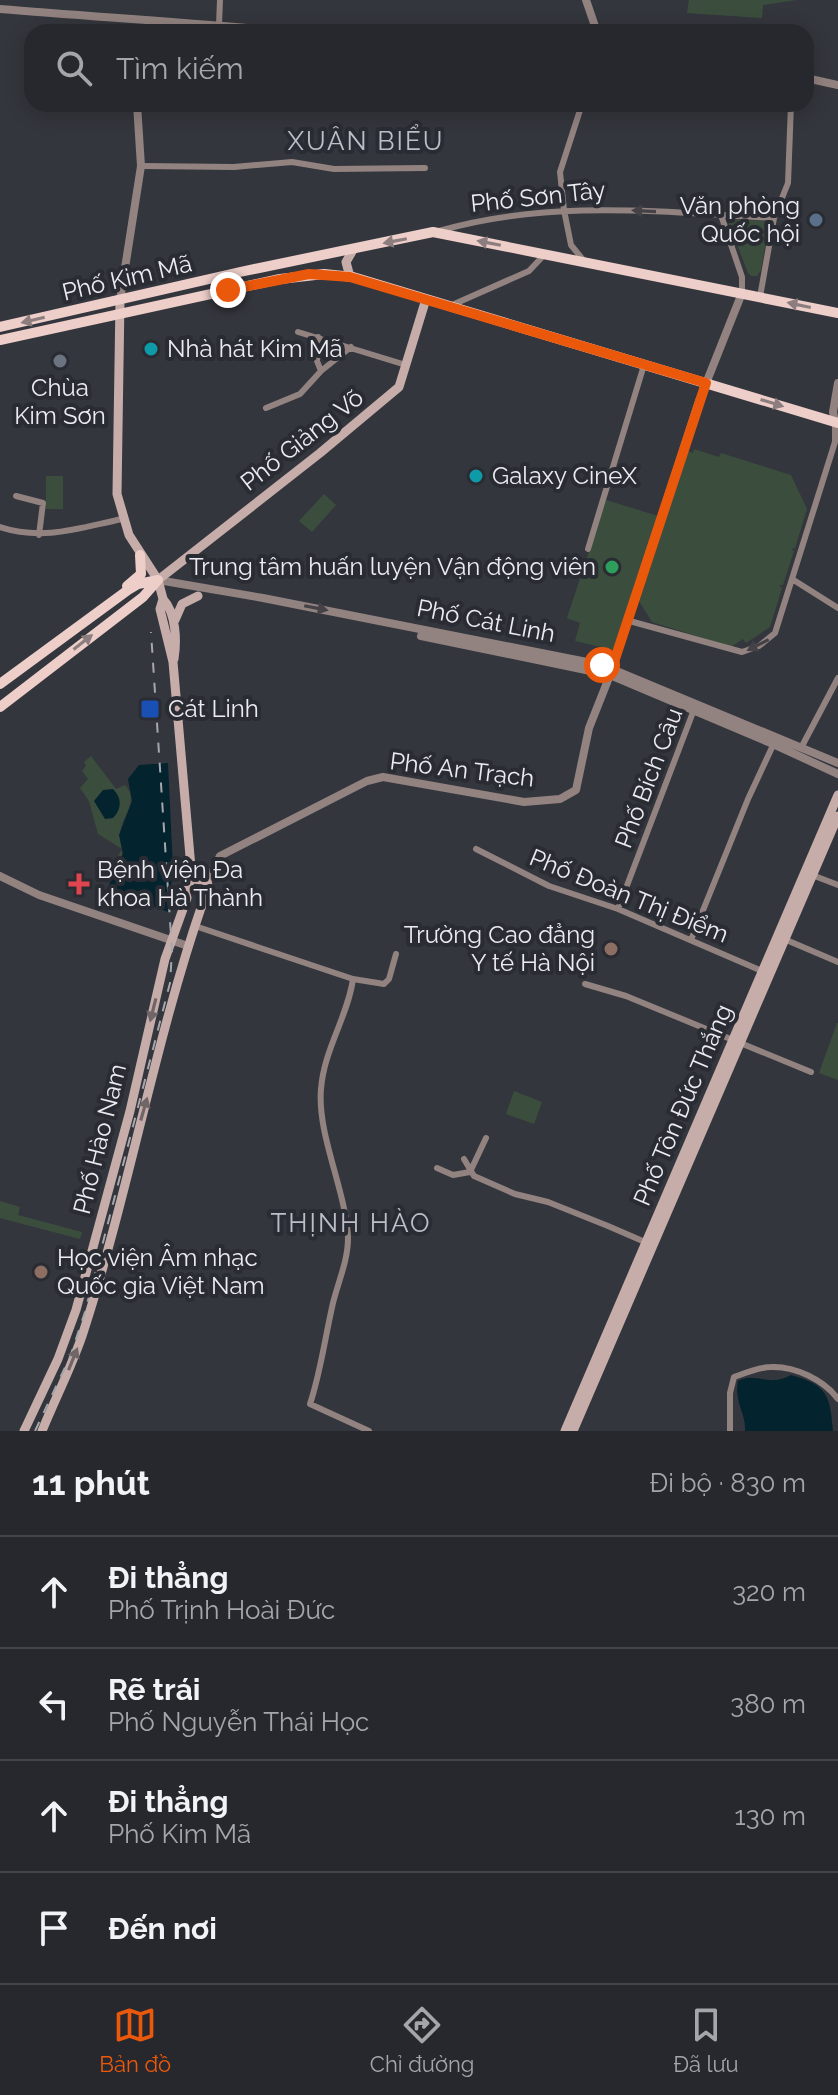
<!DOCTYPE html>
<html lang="vi">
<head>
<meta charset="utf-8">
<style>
	:root { --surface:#27282e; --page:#33343a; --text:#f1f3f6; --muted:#a4a6aa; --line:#43444a; --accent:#ea580c }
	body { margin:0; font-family:Raleway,sans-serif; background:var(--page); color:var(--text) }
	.stop { position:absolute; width:24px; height:24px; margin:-18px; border:6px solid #ea580c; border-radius:50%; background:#fff }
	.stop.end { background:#ea580c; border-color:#fff; box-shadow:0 2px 8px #0008 }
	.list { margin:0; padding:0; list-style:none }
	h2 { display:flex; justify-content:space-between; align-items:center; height:104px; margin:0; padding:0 32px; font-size:34px }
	h2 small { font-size:26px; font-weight:400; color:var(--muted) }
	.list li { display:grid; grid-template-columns:52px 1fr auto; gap:24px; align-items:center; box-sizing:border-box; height:112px; padding:0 32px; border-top:2px solid var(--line) }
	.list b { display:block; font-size:30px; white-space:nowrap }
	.list p { margin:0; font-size:26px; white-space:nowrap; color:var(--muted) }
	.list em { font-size:26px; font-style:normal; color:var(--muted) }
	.icon { flex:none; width:44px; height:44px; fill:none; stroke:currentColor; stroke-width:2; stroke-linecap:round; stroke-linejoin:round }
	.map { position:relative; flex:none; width:838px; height:1431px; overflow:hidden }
	.search { position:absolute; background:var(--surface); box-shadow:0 4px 20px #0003; left:24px; right:24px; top:24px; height:88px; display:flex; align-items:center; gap:20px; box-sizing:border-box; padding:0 28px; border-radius:24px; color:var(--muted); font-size:30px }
	.sheet { height:552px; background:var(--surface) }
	nav { display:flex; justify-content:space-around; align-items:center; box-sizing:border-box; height:112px; border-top:2px solid var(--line); background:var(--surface); font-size:22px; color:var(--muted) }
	nav a { display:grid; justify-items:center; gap:4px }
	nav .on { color:var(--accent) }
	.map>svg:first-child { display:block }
	.green { fill:#3b4e3d }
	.water { fill:#03232e }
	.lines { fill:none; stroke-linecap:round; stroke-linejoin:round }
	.minor { stroke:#928380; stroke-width:6 }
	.tertiary { stroke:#928380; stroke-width:8 }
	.secondary { stroke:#c6ada9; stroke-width:9 }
	.primary { stroke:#edcec9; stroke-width:10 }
	.rail { stroke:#a6a7ad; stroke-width:2; stroke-dasharray:10 10; stroke-linecap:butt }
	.oneway { fill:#444246 }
	.oneway2 { fill:#8c7d7e }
	.oneway3 { fill:#706668 }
	.route { stroke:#ea580c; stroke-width:10 }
	.service-dot { fill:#5c6f8a; stroke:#2a2c33; stroke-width:3 }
	.culture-dot { fill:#0f9aa8; stroke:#2a2c33; stroke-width:3 }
	.worship-dot { fill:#6b7280; stroke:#2a2c33; stroke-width:3 }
	.leisure-dot { fill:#2e9e5b; stroke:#2a2c33; stroke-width:3 }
	.transit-dot { fill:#1a4fb4; stroke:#2a2c33; stroke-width:3 }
	.health-dot { fill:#e0444e; stroke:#2a2c33; stroke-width:3 }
	.education-dot { fill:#8d6e63; stroke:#2a2c33; stroke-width:3 }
	.labels { text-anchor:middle; stroke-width:8; stroke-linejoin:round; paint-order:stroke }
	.street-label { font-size:24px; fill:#ebecf1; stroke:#2a2c33 }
	.poi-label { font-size:24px; fill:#ebecf1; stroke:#2a2c33; text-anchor:start }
	.neighbourhood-label { font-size:26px; letter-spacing:2px; fill:#bcbfc7; stroke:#2a2c33 }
</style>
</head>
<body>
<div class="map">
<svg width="838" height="1431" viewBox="0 0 838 1431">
	<rect width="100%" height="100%" fill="#34363d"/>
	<path class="green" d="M689,0H797L763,5L762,18L687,13Z
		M733,219L767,221L769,223L761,270L757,276H751L748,273L729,224Z
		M694,449L719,457L721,453L791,475L807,509L795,548L791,549L794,551L783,585H779L782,588L770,627L746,643L743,639L731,647L652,622L639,601L688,451L693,453Z
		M63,476V509H46V476Z
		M324,494L336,505L312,532L299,521Z
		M606,500L658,516L613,650L575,641L580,623L567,618Z
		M91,756L116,789L125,785C140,801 122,815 120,833C119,843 124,849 121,858L118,856L122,849L98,834L89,801L80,788L88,779L82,771L86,766L84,762Z
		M837,1023H838V1080L819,1073Z
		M514,1091L542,1102L534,1124L506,1114Z
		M0,1201L20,1207L18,1215L82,1232L80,1239L0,1218Z"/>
	<path class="water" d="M168,763L173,869L168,912L107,889L123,854L119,835L132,801L128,779L139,765Z
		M113,789C122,798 122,808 113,818L105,819L94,801L103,790Z
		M791,1375C828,1385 830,1396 833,1431H745C746,1412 734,1404 738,1381C756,1371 768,1388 791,1375Z"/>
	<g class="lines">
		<path class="minor" d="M219,25L220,0
			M582,104L560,172L564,210L571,245L584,261
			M141,166L234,167L292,162L334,169L425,168
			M721,215L742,277V293
			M439,231C551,199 660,212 774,218
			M760,297L774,218L788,183L791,104
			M452,305L529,271L545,254
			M298,332L406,365
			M321,371L351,347
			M266,408L300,394L321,371L317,361L318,337
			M16,496L43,503L39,535
			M0,527C43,541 79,528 122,519
			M588,549L644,365
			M792,579L838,608
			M626,620L742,652L759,646L775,633L835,442V422
			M801,748L838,678
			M476,849L549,886L618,909L762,971
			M812,875L838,885
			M618,909L695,707
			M195,926L353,979L384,984L389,979L396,954
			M784,939L838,962
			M691,940L748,799L775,741
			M353,979C348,1016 324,1049 321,1089C317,1135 346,1190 348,1238C348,1261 338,1282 333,1303C325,1337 321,1371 310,1404L369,1431
			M585,984L626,996L811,1072
			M464,1159L474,1176L515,1194L548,1202L608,1226L645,1242
			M437,1168L453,1175L470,1172L486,1138
			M730,1431V1393L734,1377C745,1373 759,1367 771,1367C795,1366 824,1380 838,1399"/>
		<path class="tertiary" d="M586,0L597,32
			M0,9C98,17 195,23 292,32
			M806,78L838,85
			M120,300L141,166L137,104
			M835,422L833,412L838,383
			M158,580L263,598L602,665L838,763
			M421,636L610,675L773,744L838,774
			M0,876L39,895L188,946
			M207,883L220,856L367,781L383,777L524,802L560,799L576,790L589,728L610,675L699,401L742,293"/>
		<path class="secondary" d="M350,277L346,262L353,250
			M158,580L320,453L399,387L426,299
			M163,599C176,613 177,640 174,659
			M175,620L182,604L198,596
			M24,1431L58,1359L76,1310L130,1111L165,959L187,898L185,889L192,879L173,662L160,609L163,599L158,580L129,535L117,494L120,300
			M42,1431C55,1399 71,1368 82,1336C129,1193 154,1043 203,902C210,895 211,888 205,880L192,879
			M565,1431L838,795
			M573,1431L838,816"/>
		<path class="primary" d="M0,327L240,272L433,232L838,313
			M0,340L280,279L324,274L353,277L838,423
			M127,586L141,574L140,555
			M0,684L128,590L138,584L158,580
			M0,707L143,597L158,580"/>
		<path class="rail" d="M35,1431L70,1357L85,1312L170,983L172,951L151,632"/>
	</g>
	<defs><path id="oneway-solid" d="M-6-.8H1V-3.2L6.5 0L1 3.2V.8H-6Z" transform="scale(2)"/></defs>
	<g class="oneway">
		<use href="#oneway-solid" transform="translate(644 211) rotate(-177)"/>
		<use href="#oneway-solid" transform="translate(316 608) rotate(11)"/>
		<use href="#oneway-solid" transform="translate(758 645) rotate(153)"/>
	</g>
	<g class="oneway2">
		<use href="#oneway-solid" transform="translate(395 241) rotate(169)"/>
		<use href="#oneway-solid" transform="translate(489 243) rotate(-169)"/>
		<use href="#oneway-solid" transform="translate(799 305) rotate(-168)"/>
		<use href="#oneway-solid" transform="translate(33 320) rotate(167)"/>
		<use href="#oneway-solid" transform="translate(772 403) rotate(17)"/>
		<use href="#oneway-solid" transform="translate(83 642) rotate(-38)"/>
	</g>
	<g class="oneway3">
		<use href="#oneway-solid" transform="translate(153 1010) rotate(104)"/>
		<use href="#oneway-solid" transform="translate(144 1109) rotate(-74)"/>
		<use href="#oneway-solid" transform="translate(73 1359) rotate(-68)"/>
	</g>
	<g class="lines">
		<path class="route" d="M228,290L309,274L350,277L706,383L612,668L602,665"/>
	</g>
	<circle class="service-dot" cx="816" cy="220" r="8"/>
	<g class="culture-dot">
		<circle cx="151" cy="349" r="8"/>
		<circle cx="476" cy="476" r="8"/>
	</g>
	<circle class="worship-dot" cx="60" cy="361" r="8"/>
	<circle class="leisure-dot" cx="612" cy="567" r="8"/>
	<rect class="transit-dot" x="140" y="699" width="20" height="20" rx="4"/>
	<path class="health-dot" d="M75 872h8v8h8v8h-8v8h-8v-8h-8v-8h8z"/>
	<g class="education-dot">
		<circle cx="611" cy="949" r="8"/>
		<circle cx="41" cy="1272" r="8"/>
	</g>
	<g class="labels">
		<g class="street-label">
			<text transform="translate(538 197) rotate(-6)" y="8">Phố Sơn Tây</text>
			<text transform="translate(127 278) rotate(-13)" y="8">Phố Kim Mã</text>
			<text transform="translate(302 440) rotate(-38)" y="8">Phố Giảng Võ</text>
			<text transform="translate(486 621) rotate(11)" y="8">Phố Cát Linh</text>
			<text transform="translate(462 770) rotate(7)" y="8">Phố An Trạch</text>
			<text transform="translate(649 778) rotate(-69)" y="8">Phố Bích Câu</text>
			<text transform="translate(629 896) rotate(22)" y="8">Phố Đoàn Thị Điểm</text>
			<text transform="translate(683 1105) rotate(-67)" y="8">Phố Tôn Đức Thắng</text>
			<text transform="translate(100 1139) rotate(-76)" y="8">Phố Hào Nam</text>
		</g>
		<g class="poi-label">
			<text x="800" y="214" text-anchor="end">Văn phòng<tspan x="800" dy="28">Quốc hội</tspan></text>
			<text x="167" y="357">Nhà hát Kim Mã</text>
			<text x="60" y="396" text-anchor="middle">Chùa<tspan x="60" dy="28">Kim Sơn</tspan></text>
			<text x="492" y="484">Galaxy CineX</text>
			<text x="596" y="575" text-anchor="end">Trung tâm huấn luyện Vận động viên</text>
			<text x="168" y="717">Cát Linh</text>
			<text x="97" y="878">Bệnh viện Đa<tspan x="97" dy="28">khoa Hà Thành</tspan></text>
			<text x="595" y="943" text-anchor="end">Trường Cao đẳng<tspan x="595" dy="28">Y tế Hà Nội</tspan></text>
			<text x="57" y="1266">Học viện Âm nhạc<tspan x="57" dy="28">Quốc gia Việt Nam</tspan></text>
		</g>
		<g class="neighbourhood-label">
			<text x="366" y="150">XUÂN BIỂU</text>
			<text x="351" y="1232">THỊNH HÀO</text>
		</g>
	</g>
</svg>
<div class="stop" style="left:602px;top:665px"></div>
<div class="stop end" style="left:228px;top:290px"></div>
<div class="search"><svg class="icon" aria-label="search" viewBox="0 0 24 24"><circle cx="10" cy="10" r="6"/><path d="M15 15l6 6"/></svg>Tìm kiếm</div>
</div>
<section class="sheet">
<h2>11 phút<small>Đi bộ · 830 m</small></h2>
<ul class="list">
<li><svg class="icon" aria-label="ahead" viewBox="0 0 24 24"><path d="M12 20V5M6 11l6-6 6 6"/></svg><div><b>Đi thẳng</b><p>Phố Trịnh Hoài Đức</p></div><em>320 m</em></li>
<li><svg class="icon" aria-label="left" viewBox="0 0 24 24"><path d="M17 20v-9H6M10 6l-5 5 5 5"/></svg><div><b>Rẽ trái</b><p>Phố Nguyễn Thái Học</p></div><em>380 m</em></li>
<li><svg class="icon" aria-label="ahead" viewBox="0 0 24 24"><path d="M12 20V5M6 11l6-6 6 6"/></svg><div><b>Đi thẳng</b><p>Phố Kim Mã</p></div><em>130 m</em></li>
<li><svg class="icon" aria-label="arrive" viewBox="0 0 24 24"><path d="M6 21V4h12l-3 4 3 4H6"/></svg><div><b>Đến nơi</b></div></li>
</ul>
</section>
<nav>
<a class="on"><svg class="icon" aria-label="map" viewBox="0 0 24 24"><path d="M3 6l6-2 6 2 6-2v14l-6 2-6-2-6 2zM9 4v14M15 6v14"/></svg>Bản đồ</a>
<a><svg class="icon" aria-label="directions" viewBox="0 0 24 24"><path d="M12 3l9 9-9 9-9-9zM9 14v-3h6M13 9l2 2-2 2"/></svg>Chỉ đường</a>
<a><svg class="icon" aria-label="saved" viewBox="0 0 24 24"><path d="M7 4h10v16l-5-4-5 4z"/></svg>Đã lưu</a>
</nav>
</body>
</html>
